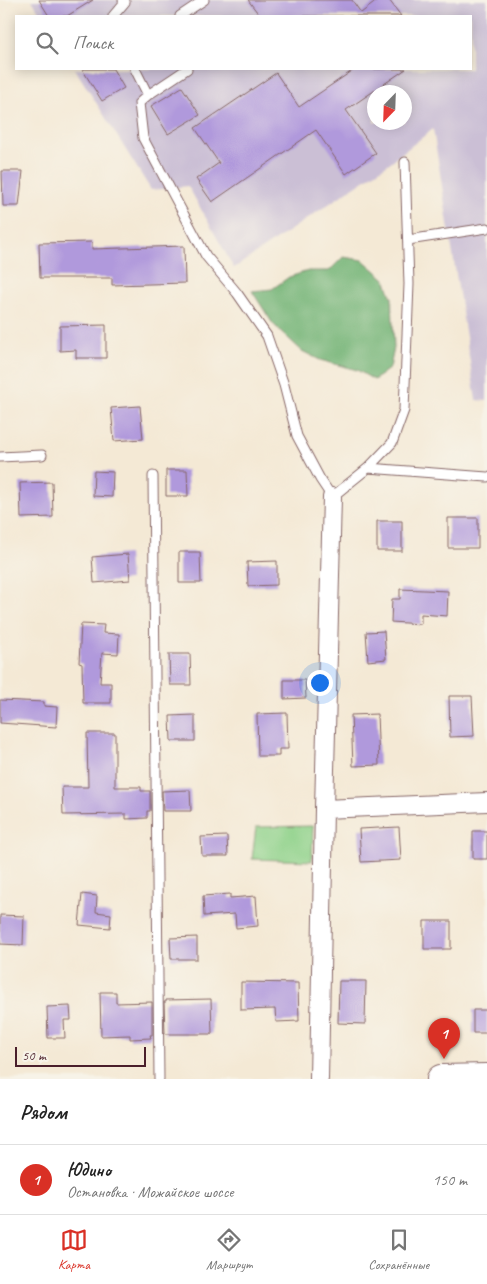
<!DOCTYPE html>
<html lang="ru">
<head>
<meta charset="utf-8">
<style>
	:root { --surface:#fff; --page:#f6f6f6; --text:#222; --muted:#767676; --line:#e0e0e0; --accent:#d93025 }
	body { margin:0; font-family:Caveat,sans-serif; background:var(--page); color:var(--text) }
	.compass { position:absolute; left:367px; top:85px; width:45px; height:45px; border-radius:50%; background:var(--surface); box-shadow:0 2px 12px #0003; rotate:203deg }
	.scale { position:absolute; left:15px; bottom:12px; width:131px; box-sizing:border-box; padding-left:5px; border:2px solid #4a1f2b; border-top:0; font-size:14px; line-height:18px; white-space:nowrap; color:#4a1f2b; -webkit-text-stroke:4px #f7f3e8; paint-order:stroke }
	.you { position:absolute; left:319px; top:682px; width:18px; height:18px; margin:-12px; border:4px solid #fff; border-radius:50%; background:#1a73e8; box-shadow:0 0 0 8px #1a73e833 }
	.badge { display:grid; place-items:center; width:32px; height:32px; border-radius:50%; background:var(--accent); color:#fff; font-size:16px; font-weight:700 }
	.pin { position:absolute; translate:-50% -41px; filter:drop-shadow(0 1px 2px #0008) }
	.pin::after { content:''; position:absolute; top:26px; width:18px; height:15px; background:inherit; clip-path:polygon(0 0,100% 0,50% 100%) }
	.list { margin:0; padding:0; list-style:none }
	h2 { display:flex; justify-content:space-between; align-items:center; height:65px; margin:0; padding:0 20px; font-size:21px }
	h2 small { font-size:16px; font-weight:400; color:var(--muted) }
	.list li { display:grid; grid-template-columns:32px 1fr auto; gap:15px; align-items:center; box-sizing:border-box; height:70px; padding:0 20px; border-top:1px solid var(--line) }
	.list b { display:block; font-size:19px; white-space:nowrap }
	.list p { margin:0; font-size:16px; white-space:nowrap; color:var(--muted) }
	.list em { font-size:16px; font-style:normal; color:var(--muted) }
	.icon { flex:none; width:28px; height:28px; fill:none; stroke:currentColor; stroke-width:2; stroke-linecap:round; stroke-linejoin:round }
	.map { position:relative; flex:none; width:487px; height:1079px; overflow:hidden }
	.search { position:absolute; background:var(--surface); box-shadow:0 2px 12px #0003; left:15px; right:15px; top:15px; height:55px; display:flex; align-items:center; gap:12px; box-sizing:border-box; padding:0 18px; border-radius:0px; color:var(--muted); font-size:19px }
	.sheet { height:135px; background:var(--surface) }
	nav { display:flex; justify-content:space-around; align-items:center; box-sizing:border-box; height:70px; border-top:1px solid var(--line); background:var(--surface); font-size:14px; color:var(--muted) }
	nav a { display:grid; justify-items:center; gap:2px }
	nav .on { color:var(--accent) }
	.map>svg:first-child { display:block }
	.industrial { fill:#cbbfd5; fill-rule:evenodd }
	.green { fill:#8fd28a; stroke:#6c785a }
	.forest { fill:#73b476; stroke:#5e6a50 }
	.building { fill:#b099dc }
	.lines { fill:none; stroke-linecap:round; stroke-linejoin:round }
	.service-casing { stroke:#866666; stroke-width:11 }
	.minor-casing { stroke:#866666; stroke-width:20 }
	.primary-casing { stroke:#866666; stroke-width:30 }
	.service { stroke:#fff; stroke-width:9 }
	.minor { stroke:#fff; stroke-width:18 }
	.primary { stroke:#fff; stroke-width:28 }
</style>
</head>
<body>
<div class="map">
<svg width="487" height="1079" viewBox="0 0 487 1079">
	<rect width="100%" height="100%" fill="#f7f3e8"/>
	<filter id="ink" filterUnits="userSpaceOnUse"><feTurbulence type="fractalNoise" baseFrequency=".02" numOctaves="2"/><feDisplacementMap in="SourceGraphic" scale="10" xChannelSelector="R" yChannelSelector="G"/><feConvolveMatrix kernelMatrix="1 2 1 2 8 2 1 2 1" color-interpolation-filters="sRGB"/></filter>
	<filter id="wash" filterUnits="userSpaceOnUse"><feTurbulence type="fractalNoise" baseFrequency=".0096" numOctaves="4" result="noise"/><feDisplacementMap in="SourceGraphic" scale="20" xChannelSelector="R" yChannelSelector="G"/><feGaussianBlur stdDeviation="1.12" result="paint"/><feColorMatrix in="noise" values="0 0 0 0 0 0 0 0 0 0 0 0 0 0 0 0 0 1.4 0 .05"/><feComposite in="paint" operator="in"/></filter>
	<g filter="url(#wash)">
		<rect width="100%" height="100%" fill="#f4e9d5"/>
		<path class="industrial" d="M32,0H487V401L476,400L433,129L388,164L234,268L188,186L151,190L75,69H471V16H42ZM374,92H404V122H374Z"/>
		<path class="green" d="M313,826L312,861L252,859L256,827Z"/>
		<path class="forest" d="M343,257L363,260L385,279L392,298L394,348L390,368L374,380L357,370L320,360L302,351L273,324L252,291L272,289L289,277L308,271H329Z"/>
		<g id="blocks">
			<path class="building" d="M39,0H93L67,16H49Z
				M248,0H352L361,13L378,0H389L401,16H260Z
				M82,69H113L124,88L102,101Z
				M355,69H406L346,110L376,153L346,174L316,130L212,202L196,179L219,163L195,128L276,73L299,107Z
				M182,87L200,115L168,134L151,106Z
				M2,171H23L19,206H3Z
				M92,242V249L184,246L185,283L112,285V278H40L39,243Z
				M106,325V358H76V350L60,351V326Z
				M140,406L143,439L114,441L111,408Z
				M166,470H187L188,496H166Z
				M94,471L113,472L112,497L93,496Z
				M52,482L53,517L21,518L20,483Z
				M448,518H478V548H448Z
				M377,521H402V551H377Z
				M179,552H200L201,583H179Z
				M128,554L130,580L94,583L92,557Z
				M277,561V585L248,586L247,562Z
				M400,589L448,591L447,616L421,614V624L391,622L392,599H400Z
				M81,624L104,625L103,633L119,634L118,654L102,653L100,683H111V703H83L82,664L79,663Z
				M384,631L386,659L368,661L366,632Z
				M169,654H190L191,685H170Z
				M284,680H305L306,698L284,699Z
				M449,696H472L474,736L450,737Z
				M0,700L44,702V706L57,707L56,727L0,723Z
				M287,713L288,749H279V756H258L257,714Z
				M377,714L379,765L353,766L351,715Z
				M195,715V741H171L170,716Z
				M87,733H115V787H141V791H150V811H147V818L126,819V814L63,815L62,787H88Z
				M190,790L191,811H163L162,791Z
				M399,827L401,860L361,862L359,829Z
				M473,831H487V859H473Z
				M227,836L228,856H202L201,837Z
				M82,894L97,896L96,912L111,914L110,928L79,925Z
				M230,894V898L256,896L258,926L236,928L235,914L204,916L203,896Z
				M0,915L24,916L23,945L0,944Z
				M424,921H451V949H424Z
				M197,937V959H171L170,938Z
				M339,981H366L365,1024L338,1023Z
				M241,982L298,983L299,1021L276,1022L275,1009L241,1010Z
				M100,992H116V1003L152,1002V1035H150L151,1038L130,1039V1035L101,1036Z
				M211,999L212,1034H165L164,1002H166V1000Z
				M70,1006L71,1020H64L65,1038H48L47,1007Z
				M473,1010H487V1033H473Z"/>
		</g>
	</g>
	<g filter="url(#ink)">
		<use href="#blocks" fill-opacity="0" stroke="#866666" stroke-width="1"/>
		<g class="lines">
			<g class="service-casing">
				<path id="service" d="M113,16L125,2L123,0
					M180,16L204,0
					M135,69L148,95L139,103L143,138L206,256L237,293L267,336L284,385L297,436L320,479L332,497L368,468L392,443L404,410L409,284L405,162
					M148,95L187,69
					M408,240L487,228
					M0,457L42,455
					M368,468L487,477
					M153,476L159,1079"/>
			</g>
			<g class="minor-casing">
				<path id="minor" d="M324,809L487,802
					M319,1079L324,809L332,497"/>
			</g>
			<g class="primary-casing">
				<path id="primary" d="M441,1079L487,1078"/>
			</g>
			<use href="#service" class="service"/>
			<use href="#minor" class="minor"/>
			<use href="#primary" class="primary"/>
		</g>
	</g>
</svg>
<svg class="compass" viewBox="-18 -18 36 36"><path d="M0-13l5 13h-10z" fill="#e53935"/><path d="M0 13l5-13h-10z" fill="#767676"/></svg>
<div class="scale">50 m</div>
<div class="you"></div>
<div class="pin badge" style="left:444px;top:1059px">1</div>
<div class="search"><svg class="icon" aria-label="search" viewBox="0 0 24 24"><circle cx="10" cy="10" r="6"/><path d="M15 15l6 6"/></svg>Поиск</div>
</div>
<section class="sheet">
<h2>Рядом<small></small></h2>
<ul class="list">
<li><span class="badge">1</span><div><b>Юдино</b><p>Остановка · Можайское шоссе</p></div><em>150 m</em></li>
</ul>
</section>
<nav>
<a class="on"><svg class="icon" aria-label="map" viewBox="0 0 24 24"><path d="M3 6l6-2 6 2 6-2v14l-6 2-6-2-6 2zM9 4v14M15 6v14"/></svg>Карта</a>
<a><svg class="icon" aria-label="directions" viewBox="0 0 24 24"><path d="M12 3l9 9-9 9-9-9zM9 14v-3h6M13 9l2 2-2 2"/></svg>Маршрут</a>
<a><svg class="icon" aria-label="saved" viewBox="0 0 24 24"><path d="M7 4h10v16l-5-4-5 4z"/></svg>Сохранённые</a>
</nav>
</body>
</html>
